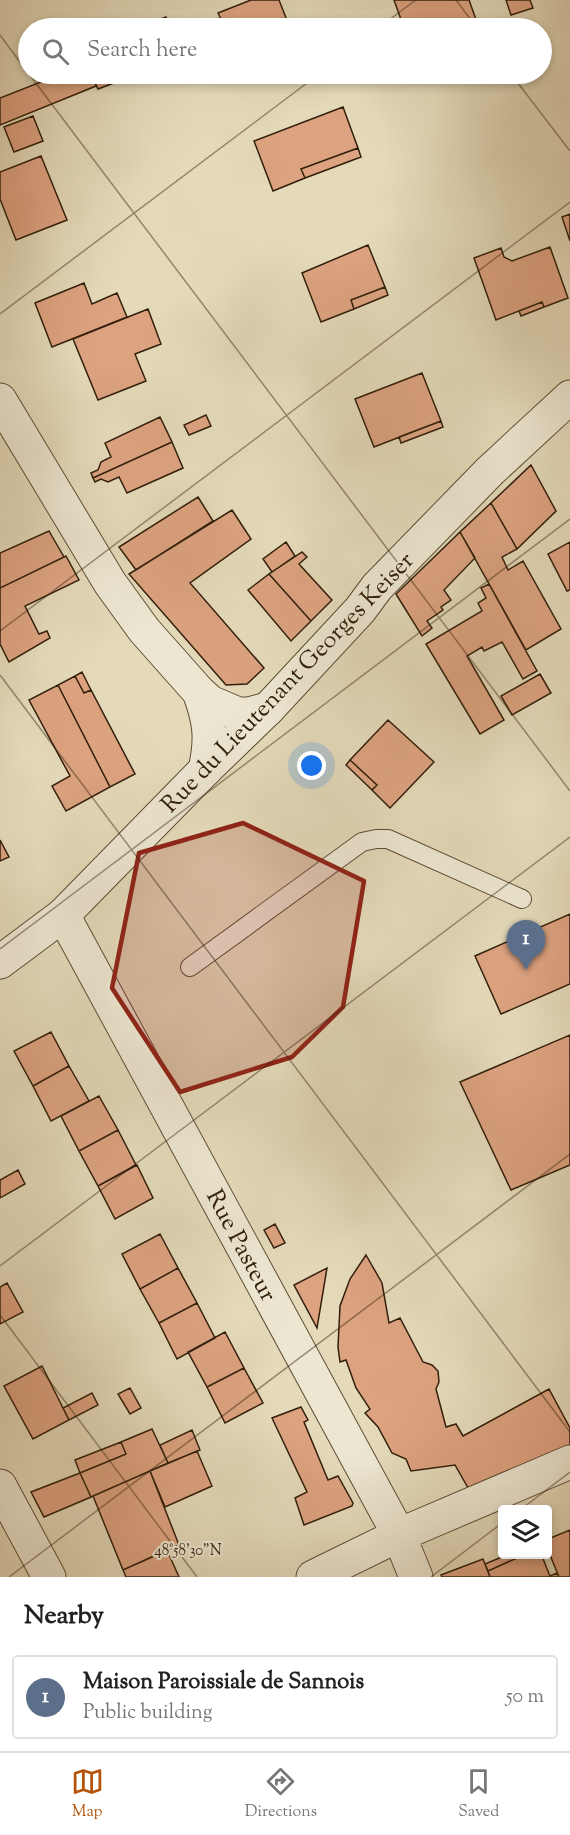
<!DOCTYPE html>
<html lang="en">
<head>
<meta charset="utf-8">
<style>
	:root { --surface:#fff; --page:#f2f2f2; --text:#222; --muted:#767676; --line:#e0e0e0; --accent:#b45309 }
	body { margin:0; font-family:"Sorts Mill Goudy",serif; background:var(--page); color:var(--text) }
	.controls { position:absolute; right:18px; bottom:18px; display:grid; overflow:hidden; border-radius:6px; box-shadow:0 3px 9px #0003 }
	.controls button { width:54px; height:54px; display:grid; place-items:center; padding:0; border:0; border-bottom:2px solid var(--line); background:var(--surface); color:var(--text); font:30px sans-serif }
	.you { position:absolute; left:312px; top:766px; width:21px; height:21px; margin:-15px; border:4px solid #fff; border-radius:50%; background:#1a73e8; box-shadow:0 0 0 9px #1a73e833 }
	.badge { display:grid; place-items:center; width:39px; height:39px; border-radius:50%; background:var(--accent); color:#fff; font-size:20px; font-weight:700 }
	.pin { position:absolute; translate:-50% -50px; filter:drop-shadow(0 2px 3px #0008) }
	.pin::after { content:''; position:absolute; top:32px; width:21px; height:18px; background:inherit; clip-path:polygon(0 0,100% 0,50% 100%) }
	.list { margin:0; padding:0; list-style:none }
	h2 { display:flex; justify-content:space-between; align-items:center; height:78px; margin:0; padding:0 24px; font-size:26px }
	h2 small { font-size:20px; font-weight:400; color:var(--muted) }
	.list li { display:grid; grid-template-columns:39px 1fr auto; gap:18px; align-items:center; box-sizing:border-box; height:84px; margin:0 12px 12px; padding:0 12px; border:2px solid var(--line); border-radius:6px }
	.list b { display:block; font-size:22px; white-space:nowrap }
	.list p { margin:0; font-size:20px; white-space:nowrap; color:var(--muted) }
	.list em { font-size:20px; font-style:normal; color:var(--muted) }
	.icon { flex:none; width:33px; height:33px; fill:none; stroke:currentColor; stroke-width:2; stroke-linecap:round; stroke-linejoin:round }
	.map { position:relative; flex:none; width:570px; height:1577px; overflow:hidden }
	.search { position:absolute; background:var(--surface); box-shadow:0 3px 9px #0003; left:18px; right:18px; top:18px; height:66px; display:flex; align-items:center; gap:15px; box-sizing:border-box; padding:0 21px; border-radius:33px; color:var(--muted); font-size:22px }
	.sheet { height:174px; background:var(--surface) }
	nav { display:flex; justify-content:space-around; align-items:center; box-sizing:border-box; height:84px; border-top:2px solid var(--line); background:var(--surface); font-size:16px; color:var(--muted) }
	nav a { display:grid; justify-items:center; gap:3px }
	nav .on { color:var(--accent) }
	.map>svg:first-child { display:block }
	.building { fill:#dda381; stroke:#311e0a; stroke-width:1.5 }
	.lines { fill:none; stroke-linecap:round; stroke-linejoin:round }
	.service-casing { stroke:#5e4d36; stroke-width:20 }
	.minor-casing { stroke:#5e4d36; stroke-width:35 }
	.tertiary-casing { stroke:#5e4d36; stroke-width:35 }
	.service { stroke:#ede7d2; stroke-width:18 }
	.minor { stroke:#ede7d2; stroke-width:33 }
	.tertiary { stroke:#ede7d2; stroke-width:33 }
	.marked { fill:#8f2418; fill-opacity:0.2; stroke:#8f2418; stroke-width:4.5; stroke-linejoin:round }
	.ticks { fill:none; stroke:#311e0a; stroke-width:1.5; stroke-opacity:0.45 }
	.labels { text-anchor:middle; stroke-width:4.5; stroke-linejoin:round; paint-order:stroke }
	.street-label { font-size:24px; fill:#311e0a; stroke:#ede7d2 }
	.ticks-label { font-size:15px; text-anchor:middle; fill:#311e0a; stroke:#ede7d2; stroke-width:4.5; stroke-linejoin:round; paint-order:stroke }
</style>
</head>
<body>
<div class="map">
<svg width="570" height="1577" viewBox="0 0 570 1577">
	<rect width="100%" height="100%" fill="#e4daba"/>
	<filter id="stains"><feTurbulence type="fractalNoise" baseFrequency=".00333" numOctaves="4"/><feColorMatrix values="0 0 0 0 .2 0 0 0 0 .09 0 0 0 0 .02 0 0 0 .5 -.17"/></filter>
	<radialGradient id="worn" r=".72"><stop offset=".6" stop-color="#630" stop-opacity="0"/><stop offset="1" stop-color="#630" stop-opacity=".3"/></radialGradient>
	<path class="building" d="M251,0H279L290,28H225L218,13Z
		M394,0H469L479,28H404Z
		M506,0H530L533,8L511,15Z
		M166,17L171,28H137Z
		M61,74H91L96,86L0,125V98Z
		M91,74H138L98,89Z
		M343,107L358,148L301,169L305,178L273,191L254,141Z
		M33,116L43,141L14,152L4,127Z
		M358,148L361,157L305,178L301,169Z
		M41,156L67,220L16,240L0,199V172Z
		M570,214V241L562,217Z
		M368,245L385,287L351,300L354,309L321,322L302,273Z
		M550,247L568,298L544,307L542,302L496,320L474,258L501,248L504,257L512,261Z
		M84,283L92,304L117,293L127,317L52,347L35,303Z
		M385,287L388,295L354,309L351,300Z
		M542,302L544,307L521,316L519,311Z
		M148,309L161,344L135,354L146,381L98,400L73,339Z
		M422,373L441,421L374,447L355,399Z
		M206,415L211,426L189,435L184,425Z
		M160,417L172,442L93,478L91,473L98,470L101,462L111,457L105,443Z
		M441,421L443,427L401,443L399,437Z
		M172,442L183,468L127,493L119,477L108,482L101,479L95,482L93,478Z
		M531,465L556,511L517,549L491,503Z
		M198,497L213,521L136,570L119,547Z
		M491,503L517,549L502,557L508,570L523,561L561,629L526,650L460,532Z
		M232,510L251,539L190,583L264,668L247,684L226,685L129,574Z
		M49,531L64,557L0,588V553Z
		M460,532L475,558L444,590L451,600L441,607L443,610L427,621L432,628L422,636L396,594Z
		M286,542L295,556L272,572L263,559Z
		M570,542V590L567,591L548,554Z
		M302,552L307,557L299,564L332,600L311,621L269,574Z
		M66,556L79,580L25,606L39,634L47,631L50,638L9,662L0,644V588Z
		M269,574L311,621L291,641L248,590Z
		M489,584L537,671L523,679L502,642L484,651L482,647L467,656L504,720L480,734L426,644L482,611L478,603L486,598L481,588Z
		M82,672L91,690L84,693L75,676Z
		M540,674L551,693L512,715L501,696Z
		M75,676L84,693L91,690L135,774L110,787L58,685Z
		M58,685L110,787L66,811L52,786L70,776L29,700Z
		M388,720L434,762L390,808L372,790L377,785L350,760Z
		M350,760L377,785L372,790L346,765Z
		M0,840L9,857L0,861Z
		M570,914V984L501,1014L475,956Z
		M51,1032L69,1066L33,1086L14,1051Z
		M570,1035V1165L511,1190L460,1082Z
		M69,1066L89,1101L51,1121L33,1086Z
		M99,1096L118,1130L79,1151L61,1116Z
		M118,1130L136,1165L98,1186L79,1151Z
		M137,1165L153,1198L115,1219L98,1186Z
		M18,1170L25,1184L0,1198V1180Z
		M275,1224L285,1243L274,1248L264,1230Z
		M160,1234L178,1268L140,1289L122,1254Z
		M366,1255L382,1283L389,1323L400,1318L423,1362L432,1365L438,1371L439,1382L436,1389L446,1427L456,1424L463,1436L549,1389L570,1428V1451L471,1493L455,1465L411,1471L406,1459L392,1453L378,1427L365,1413L370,1409L356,1388L346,1360L340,1362L338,1347L340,1306L350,1279Z
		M178,1268L197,1303L159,1323L140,1289Z
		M327,1268L317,1328L294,1285Z
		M7,1283L23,1312L0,1324V1287Z
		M197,1303L215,1338L177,1359L159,1323Z
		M225,1332L244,1368L207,1387L188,1352Z
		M42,1366L69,1420L33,1439L4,1386Z
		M244,1368L263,1403L225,1423L207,1387Z
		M130,1388L141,1408L130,1414L118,1394Z
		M92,1393L98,1405L69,1420L63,1408Z
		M301,1407L308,1420L304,1422L328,1480L338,1476L353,1503L352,1506L304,1525L295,1498L307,1492L272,1418Z
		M152,1429L168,1463L91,1497L80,1473L126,1454L121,1442Z
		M192,1430L200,1450L168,1463L160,1445Z
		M121,1442L126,1454L80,1473L75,1460Z
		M197,1451L212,1486L165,1507L150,1471Z
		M150,1471L179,1545L123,1570L93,1496Z
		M80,1473L91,1497L44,1517L31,1492Z
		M570,1530V1577H559L548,1550V1539Z
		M167,1550L179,1577H126L123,1570Z
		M509,1554H516L517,1558L488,1571L485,1564Z
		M516,1554H541L550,1576L557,1573L559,1577H490L488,1571L517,1558Z
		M483,1559L490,1577H442L441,1575Z"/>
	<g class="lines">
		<g class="service-casing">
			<path id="service" d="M190,967L362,842L376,839H388L522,899"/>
		</g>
		<g class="minor-casing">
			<path id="minor" d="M0,400L110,583L144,630L199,692L210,702L238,714H249L268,709
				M199,692C210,721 212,739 205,770
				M63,915L399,1535L416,1577
				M0,1486L49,1577
				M313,1577L399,1535L570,1462"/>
		</g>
		<g class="tertiary-casing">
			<path id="tertiary" d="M0,962L63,915L205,770L268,709L360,610L377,587L490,471L570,397"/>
		</g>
		<use href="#service" class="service"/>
		<use href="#minor" class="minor"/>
		<use href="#tertiary" class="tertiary"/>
	</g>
	<path class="marked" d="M243,823L364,881L343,1007L292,1057L180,1092L112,988L139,853Z"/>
	<path class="ticks" d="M456,0L477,28M378,28L416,0M0,35L28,73M29,74L570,791M511,74L570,151M0,314L319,74M0,631L570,202M0,675L570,1432M0,949L570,519M0,1266L570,837M0,1315L197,1577M520,1510L570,1472M9,1577L570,1154M431,1577L502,1523"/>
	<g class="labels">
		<g class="street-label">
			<text transform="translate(287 682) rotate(-46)" y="8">Rue du Lieutenant Georges Keiser</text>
			<text transform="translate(242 1245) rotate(62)" y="8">Rue Pasteur</text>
		</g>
	</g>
	<g class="ticks-label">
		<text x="188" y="1555">48°58'30"N</text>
	</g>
	<rect width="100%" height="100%" filter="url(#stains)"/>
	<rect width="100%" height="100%" fill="url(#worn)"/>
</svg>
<div class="controls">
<button><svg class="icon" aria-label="layers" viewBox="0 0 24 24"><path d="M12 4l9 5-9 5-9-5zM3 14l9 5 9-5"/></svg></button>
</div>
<div class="you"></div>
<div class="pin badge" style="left:526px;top:970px;background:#5c6f8a">1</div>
<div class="search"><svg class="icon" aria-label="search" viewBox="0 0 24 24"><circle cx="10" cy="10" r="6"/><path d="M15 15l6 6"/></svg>Search here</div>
</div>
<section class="sheet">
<h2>Nearby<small></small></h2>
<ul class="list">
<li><span class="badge" style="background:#5c6f8a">1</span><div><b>Maison Paroissiale de Sannois</b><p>Public building</p></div><em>50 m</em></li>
</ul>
</section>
<nav>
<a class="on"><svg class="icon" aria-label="map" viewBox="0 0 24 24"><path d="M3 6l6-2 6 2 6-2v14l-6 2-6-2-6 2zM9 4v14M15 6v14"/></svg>Map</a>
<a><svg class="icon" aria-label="directions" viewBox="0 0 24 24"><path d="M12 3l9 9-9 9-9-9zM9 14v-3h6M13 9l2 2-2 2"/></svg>Directions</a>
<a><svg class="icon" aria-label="saved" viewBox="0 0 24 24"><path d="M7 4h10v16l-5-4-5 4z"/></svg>Saved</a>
</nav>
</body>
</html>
